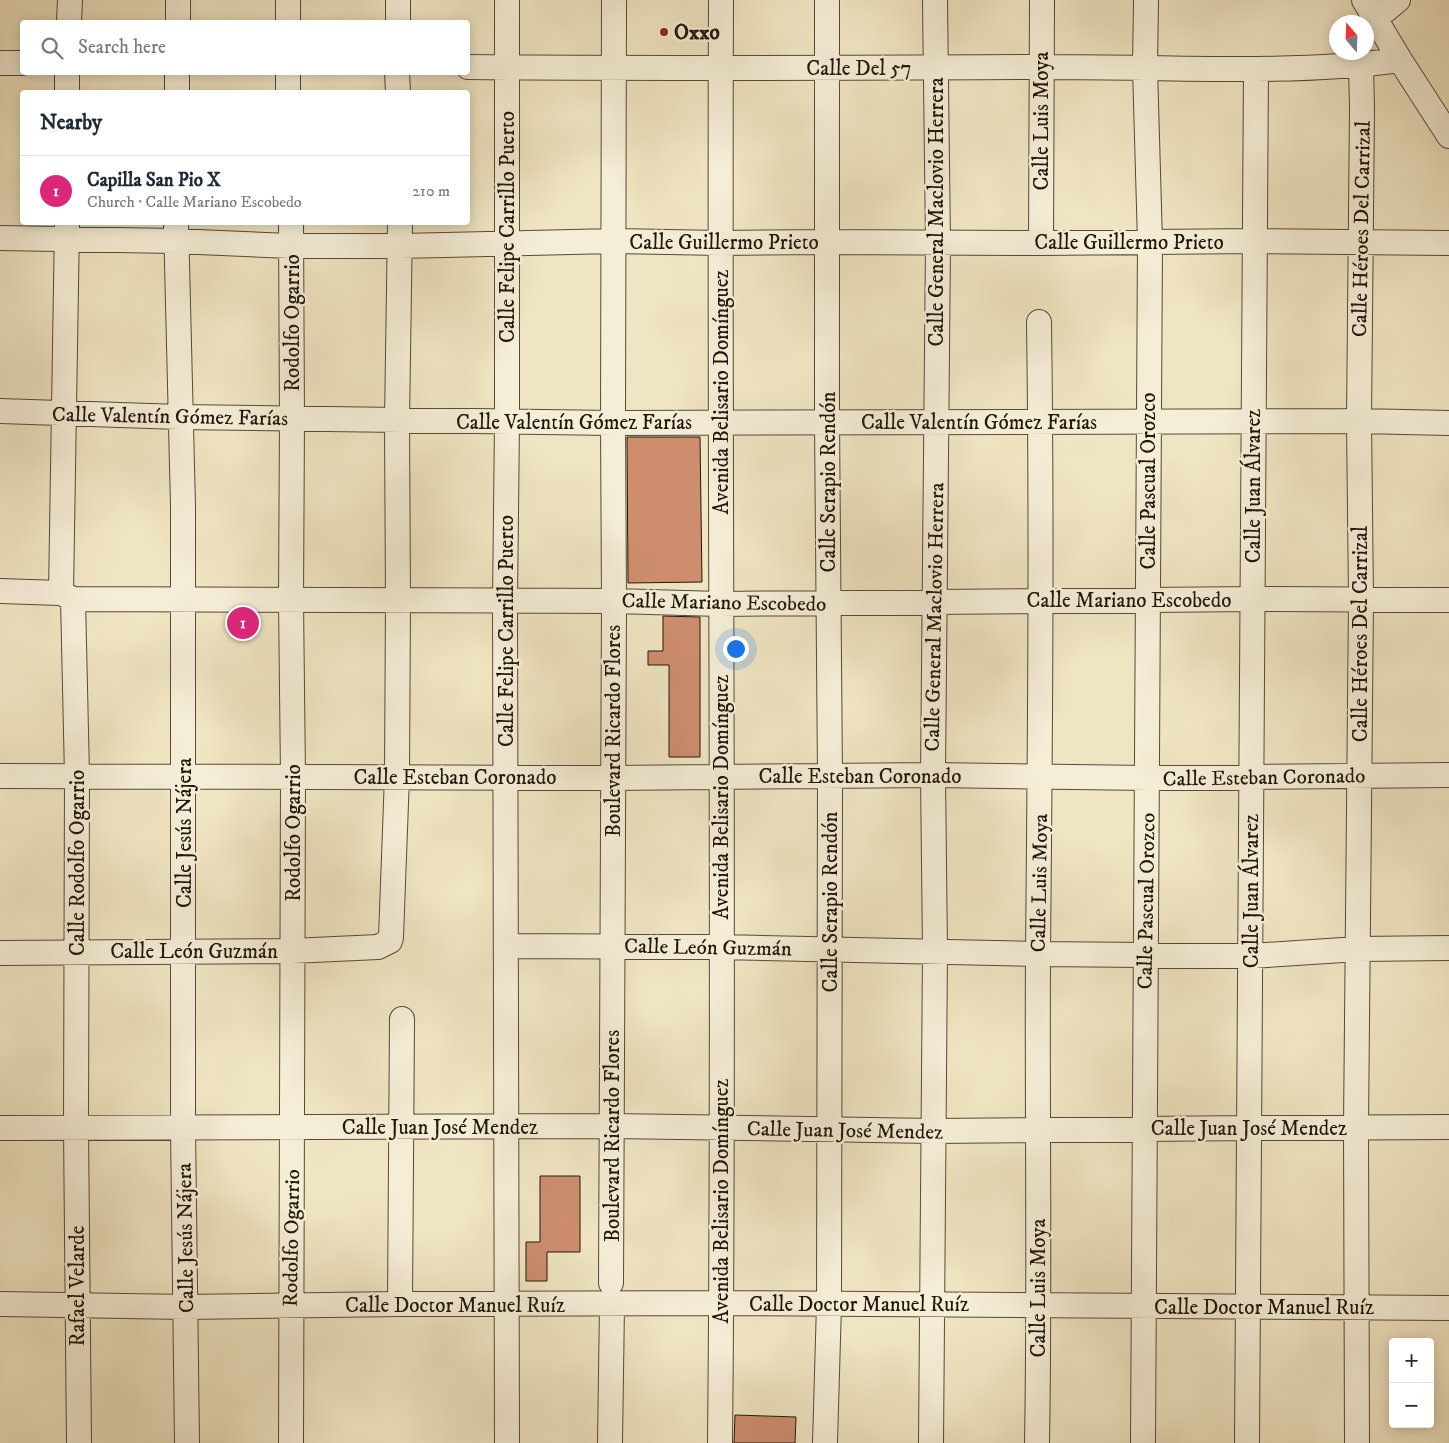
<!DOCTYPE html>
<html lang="en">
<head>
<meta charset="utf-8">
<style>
	:root { --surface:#fff; --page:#f2f2f3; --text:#1f2937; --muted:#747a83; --line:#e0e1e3; --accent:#db2777 }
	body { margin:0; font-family:"IM FELL DW Pica",serif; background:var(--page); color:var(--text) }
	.controls { position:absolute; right:15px; bottom:15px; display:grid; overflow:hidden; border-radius:5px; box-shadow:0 2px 12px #0003 }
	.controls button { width:45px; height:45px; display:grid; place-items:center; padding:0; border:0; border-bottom:1px solid var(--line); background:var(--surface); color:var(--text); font:25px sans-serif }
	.compass { position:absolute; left:1329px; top:15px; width:45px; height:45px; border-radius:50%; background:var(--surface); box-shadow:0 2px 12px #0003; rotate:341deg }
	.you { position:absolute; left:735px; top:648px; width:18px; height:18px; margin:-12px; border:4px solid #fff; border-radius:50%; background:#1a73e8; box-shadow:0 0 0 8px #1a73e833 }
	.badge { display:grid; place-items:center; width:32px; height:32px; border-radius:50%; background:var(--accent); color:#fff; font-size:16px; font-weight:700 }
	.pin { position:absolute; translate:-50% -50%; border:2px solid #fff; box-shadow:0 1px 5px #0006 }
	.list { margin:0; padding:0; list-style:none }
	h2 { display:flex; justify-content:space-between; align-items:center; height:65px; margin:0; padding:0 20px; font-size:21px }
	h2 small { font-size:16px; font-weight:400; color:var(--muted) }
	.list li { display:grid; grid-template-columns:32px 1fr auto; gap:15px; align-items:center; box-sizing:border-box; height:70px; padding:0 20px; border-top:1px solid var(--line) }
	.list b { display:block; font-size:19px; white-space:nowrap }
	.list p { margin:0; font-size:16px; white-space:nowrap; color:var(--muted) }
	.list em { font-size:16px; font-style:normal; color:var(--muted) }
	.icon { flex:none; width:28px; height:28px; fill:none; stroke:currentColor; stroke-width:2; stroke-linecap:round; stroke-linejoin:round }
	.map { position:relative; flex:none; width:1449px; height:1443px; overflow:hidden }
	.search { position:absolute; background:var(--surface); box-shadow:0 2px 12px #0003; left:20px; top:20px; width:450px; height:55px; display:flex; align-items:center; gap:12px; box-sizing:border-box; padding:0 18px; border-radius:5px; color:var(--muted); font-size:19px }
	.panel { position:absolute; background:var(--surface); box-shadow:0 2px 12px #0003; left:20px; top:90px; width:450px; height:135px; border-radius:5px }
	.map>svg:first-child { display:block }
	.building { fill:#ce8e6e; stroke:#21160d }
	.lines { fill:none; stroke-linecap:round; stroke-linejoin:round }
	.minor-casing { stroke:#554a3a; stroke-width:26 }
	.minor { stroke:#f5eed7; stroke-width:24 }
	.poi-dot { fill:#8f2418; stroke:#f5eed7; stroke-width:2 }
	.labels { text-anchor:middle; stroke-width:5; stroke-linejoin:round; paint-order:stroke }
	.poi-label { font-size:21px; font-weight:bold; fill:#21160d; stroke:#f5eed7; text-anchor:start }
	.street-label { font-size:21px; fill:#21160d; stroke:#f5eed7 }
</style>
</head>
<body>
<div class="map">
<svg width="1449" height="1443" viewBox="0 0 1449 1443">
	<rect width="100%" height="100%" fill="#f0e5c2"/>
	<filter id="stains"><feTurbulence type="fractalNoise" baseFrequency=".004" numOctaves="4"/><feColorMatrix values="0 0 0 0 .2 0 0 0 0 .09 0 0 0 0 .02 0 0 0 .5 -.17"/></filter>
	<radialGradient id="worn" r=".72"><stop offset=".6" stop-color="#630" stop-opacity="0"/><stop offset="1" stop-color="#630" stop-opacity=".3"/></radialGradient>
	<path class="building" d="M627,437H700L702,582L628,583Z
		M663,616L700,617V757H669V665H648V651H663Z
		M540,1176H580V1252H547V1281H526V1242H540Z
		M735,1415L796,1417L795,1443H734Z"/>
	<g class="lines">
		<g class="minor-casing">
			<path id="minor" d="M288,0V22
				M507,0V422L505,601L507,1443
				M1364,0L1400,60L1449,136
				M1375,19L1398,0
				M69,22L70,0
				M178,22V0
				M398,22V0
				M0,63H22
				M468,67C658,69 849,68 1039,67C1159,66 1280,76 1400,60
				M288,72V92
				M397,72L398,92
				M67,92V72
				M177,92V72
				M176,222L183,507V1128L187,1443
				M0,238L175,241L291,246H400L614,241L721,243L827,242L1041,243L1255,241L1449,243
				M1041,243L1042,0
				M0,411L180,417L613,423L1359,421L1449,423
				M0,591L61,593L73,599L614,601L720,604L1253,599L1449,600
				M61,593L67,224
				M73,599L77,776L76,1128L79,1443
				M0,776L613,778L933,775L1148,778L1449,775
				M507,946L722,947L1038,954L1251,956L1358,949L1449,948
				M0,953L292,951L378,947L390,941L391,937L397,776L398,600L397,421L400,222
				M0,1128L612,1126L933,1131L1249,1128L1449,1127
				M611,1283L614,601L613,423L614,0
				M0,1304L187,1307L400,1304L721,1303L1449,1308
				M400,1304L402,1019
				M291,1443L293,777L291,600L292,419L291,222
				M610,1443L612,1305
				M720,1443C725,962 719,481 721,0
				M825,1443L829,1304L830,776L827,422V0
				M931,1443L935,952L933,775L938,243L935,0
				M1037,1443C1040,1280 1037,1116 1038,953C1040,743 1042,532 1039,322
				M1143,1443L1150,242L1145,68L1146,0
				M1247,1443L1256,69
				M1357,1443L1356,1127L1361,599L1359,421L1362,108L1361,65"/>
		</g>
		<use href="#minor" class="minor"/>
	</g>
	<circle class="poi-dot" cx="664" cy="32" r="5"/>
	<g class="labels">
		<g class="poi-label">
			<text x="674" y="39">Oxxo</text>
		</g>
		<g class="street-label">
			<text x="859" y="75">Calle Del 57</text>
			<text transform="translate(1041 121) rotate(-90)" y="7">Calle Luis Moya</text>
			<text transform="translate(936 212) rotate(-90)" y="7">Calle General Maclovio Herrera</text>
			<text transform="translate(507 227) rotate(-90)" y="7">Calle Felipe Carrillo Puerto</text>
			<text transform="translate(1361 229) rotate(-89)" y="7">Calle Héroes Del Carrizal</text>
			<text x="724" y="249">Calle Guillermo Prieto</text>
			<text x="1129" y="249">Calle Guillermo Prieto</text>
			<text transform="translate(292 323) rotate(-90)" y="7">Rodolfo Ogarrio</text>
			<text transform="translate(721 392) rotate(-90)" y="7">Avenida Belisario Domínguez</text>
			<text transform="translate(170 416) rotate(1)" y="7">Calle Valentín Gómez Farías</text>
			<text x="574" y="429">Calle Valentín Gómez Farías</text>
			<text x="979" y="429">Calle Valentín Gómez Farías</text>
			<text transform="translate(1148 481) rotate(-90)" y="7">Calle Pascual Orozco</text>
			<text transform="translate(828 482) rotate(-90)" y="7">Calle Serapio Rendón</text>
			<text transform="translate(1253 486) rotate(-90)" y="7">Calle Juan Álvarez</text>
			<text x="1129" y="607">Calle Mariano Escobedo</text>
			<text transform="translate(724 602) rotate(1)" y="7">Calle Mariano Escobedo</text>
			<text transform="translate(934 617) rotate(-89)" y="7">Calle General Maclovio Herrera</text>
			<text transform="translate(506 631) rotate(-90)" y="7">Calle Felipe Carrillo Puerto</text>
			<text transform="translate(1360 634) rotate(-90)" y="7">Calle Héroes Del Carrizal</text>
			<text transform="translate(613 731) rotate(-90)" y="7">Boulevard Ricardo Flores</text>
			<text x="860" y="783">Calle Esteban Coronado</text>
			<text x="455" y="784">Calle Esteban Coronado</text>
			<text transform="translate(1264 777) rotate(-1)" y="7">Calle Esteban Coronado</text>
			<text transform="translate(721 797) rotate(-90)" y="7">Avenida Belisario Domínguez</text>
			<text transform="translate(184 833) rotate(-90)" y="7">Calle Jesús Nájera</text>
			<text transform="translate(293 833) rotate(-90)" y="7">Rodolfo Ogarrio</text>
			<text transform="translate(77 863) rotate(-90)" y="7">Calle Rodolfo Ogarrio</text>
			<text transform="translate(1039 883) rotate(-89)" y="7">Calle Luis Moya</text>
			<text transform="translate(1251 891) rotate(-90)" y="7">Calle Juan Álvarez</text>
			<text transform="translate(1146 901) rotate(-89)" y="7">Calle Pascual Orozco</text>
			<text transform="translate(830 902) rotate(-90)" y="7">Calle Serapio Rendón</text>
			<text transform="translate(708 947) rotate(1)" y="7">Calle León Guzmán</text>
			<text x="194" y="958">Calle León Guzmán</text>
			<text x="440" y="1134">Calle Juan José Mendez</text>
			<text x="1249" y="1135">Calle Juan José Mendez</text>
			<text transform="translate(845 1130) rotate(1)" y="7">Calle Juan José Mendez</text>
			<text transform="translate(612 1136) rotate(-90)" y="7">Boulevard Ricardo Flores</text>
			<text transform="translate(721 1201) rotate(-90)" y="7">Avenida Belisario Domínguez</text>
			<text transform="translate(185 1238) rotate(-91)" y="7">Calle Jesús Nájera</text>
			<text transform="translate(291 1238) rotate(-89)" y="7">Rodolfo Ogarrio</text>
			<text transform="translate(77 1286) rotate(-90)" y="7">Rafael Velarde</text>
			<text transform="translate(1038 1288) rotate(-90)" y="7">Calle Luis Moya</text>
			<text x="859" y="1311">Calle Doctor Manuel Ruíz</text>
			<text x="455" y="1312">Calle Doctor Manuel Ruíz</text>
			<text x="1264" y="1314">Calle Doctor Manuel Ruíz</text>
		</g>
	</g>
	<rect width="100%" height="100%" filter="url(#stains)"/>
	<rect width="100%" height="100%" fill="url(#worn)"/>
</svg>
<div class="controls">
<button>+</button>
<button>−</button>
</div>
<svg class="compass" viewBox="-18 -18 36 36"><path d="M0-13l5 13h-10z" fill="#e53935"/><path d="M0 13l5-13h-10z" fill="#747a83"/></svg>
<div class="you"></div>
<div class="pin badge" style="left:243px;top:623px">1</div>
<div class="search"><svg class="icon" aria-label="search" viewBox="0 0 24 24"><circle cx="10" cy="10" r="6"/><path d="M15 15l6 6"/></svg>Search here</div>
<section class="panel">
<h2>Nearby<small></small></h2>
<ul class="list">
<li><span class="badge">1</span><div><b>Capilla San Pio X</b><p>Church · Calle Mariano Escobedo</p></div><em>210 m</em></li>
</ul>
</section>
</div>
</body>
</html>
